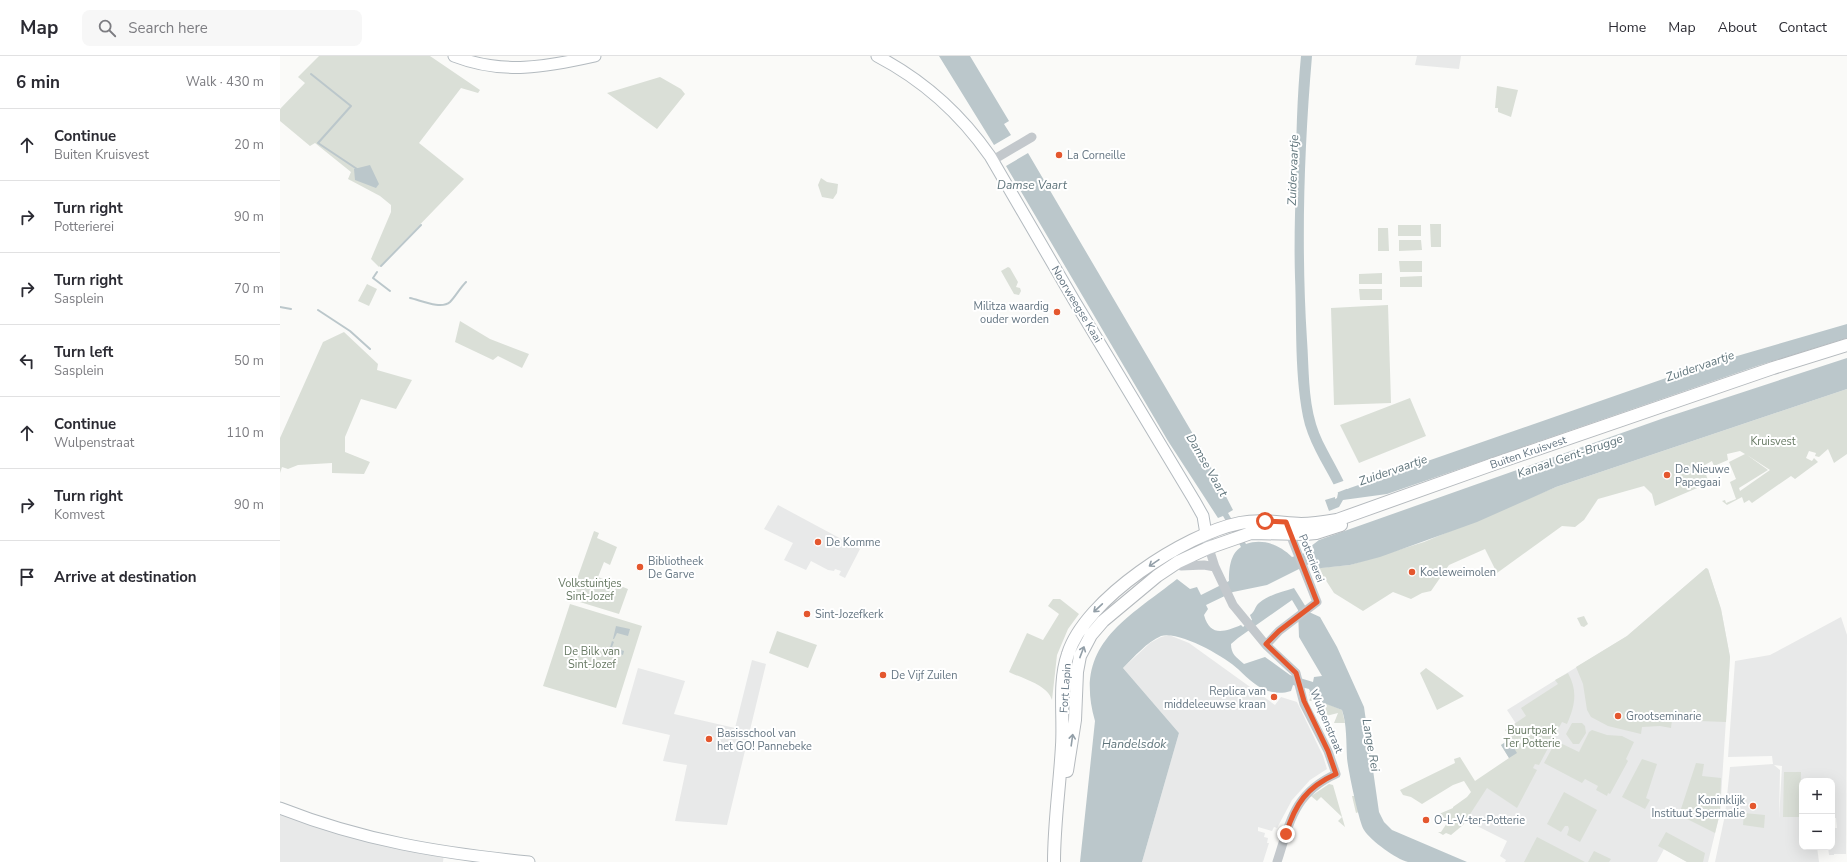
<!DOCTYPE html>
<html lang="en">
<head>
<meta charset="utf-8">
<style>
	:root { --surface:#fff; --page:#f7f7f7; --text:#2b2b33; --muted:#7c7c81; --line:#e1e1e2 }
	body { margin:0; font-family:"Nunito Sans",sans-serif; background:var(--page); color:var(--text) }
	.controls { position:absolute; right:12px; bottom:12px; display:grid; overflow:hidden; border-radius:8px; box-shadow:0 4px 16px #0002 }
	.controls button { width:36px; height:36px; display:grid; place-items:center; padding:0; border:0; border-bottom:1px solid var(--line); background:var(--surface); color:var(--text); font:20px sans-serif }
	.stop { position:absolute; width:12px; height:12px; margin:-9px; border:3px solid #e4572e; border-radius:50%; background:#fff }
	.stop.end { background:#e4572e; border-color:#fff; box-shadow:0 1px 4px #0008 }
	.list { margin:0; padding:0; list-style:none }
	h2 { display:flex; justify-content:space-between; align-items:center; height:52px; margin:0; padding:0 16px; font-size:17px }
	h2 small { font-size:13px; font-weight:400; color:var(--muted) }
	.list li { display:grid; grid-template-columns:26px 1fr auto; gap:12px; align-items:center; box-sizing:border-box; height:72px; padding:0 16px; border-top:1px solid var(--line) }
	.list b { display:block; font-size:15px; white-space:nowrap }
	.list p { margin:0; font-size:13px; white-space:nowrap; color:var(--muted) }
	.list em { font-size:13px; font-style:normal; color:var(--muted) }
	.icon { flex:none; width:22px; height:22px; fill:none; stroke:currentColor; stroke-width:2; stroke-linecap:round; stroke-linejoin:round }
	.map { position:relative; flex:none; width:1567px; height:806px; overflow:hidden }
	header { display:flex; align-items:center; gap:24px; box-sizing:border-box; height:56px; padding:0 20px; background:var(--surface); border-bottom:1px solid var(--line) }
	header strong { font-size:19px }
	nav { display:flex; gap:22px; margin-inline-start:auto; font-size:14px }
	.search { width:280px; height:36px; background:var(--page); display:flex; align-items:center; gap:10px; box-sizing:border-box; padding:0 14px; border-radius:8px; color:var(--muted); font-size:15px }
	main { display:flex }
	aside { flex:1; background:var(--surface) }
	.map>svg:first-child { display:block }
	.built { fill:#e8e9e9; fill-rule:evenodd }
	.green { fill:#dadfd7; fill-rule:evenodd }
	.water { fill:#bbc7cb; fill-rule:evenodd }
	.pier { fill:#fafaf8 }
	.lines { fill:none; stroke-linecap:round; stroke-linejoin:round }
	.stream { stroke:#bbc7cb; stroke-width:2 }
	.secondary-casing { stroke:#b3babf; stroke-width:13 }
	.primary-casing { stroke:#b5babe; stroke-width:14 }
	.tertiary { stroke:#c3c8cc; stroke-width:9 }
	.secondary { stroke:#fff; stroke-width:11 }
	.primary { stroke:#fff; stroke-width:12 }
	.oneway { stroke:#939fa8 }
	.route { stroke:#e4572e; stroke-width:5 }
	.poi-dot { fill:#e4572e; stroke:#fff; stroke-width:1.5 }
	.labels { text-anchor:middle; stroke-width:4; stroke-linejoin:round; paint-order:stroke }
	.poi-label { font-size:11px; fill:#657683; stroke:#fff; text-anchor:start }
	.street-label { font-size:11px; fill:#657683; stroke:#fff }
	.park-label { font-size:11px; fill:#687a64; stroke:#fff }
	.water-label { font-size:12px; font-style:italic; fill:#60757c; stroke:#fff }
</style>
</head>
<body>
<header>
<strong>Map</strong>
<div class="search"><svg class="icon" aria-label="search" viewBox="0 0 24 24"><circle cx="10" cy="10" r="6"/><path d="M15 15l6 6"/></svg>Search here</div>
<nav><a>Home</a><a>Map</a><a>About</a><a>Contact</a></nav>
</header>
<main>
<aside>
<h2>6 min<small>Walk · 430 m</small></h2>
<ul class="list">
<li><svg class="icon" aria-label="ahead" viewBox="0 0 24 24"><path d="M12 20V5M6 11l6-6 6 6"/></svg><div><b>Continue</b><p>Buiten Kruisvest</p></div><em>20 m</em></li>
<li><svg class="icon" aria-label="right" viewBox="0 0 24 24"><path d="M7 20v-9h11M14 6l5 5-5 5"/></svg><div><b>Turn right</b><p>Potterierei</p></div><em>90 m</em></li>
<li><svg class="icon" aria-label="right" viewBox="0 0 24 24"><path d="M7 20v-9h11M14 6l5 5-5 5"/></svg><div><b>Turn right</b><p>Sasplein</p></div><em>70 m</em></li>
<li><svg class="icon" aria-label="left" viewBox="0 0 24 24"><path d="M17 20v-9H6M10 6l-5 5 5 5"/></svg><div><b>Turn left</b><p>Sasplein</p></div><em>50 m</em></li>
<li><svg class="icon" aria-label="ahead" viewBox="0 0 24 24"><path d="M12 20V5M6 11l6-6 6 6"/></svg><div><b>Continue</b><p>Wulpenstraat</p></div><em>110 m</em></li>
<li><svg class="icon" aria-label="right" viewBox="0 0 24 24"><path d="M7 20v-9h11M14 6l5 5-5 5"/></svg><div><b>Turn right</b><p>Komvest</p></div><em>90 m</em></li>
<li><svg class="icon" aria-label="arrive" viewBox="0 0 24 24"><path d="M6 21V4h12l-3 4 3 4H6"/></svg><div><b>Arrive at destination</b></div></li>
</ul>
</aside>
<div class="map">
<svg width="1567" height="806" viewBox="0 0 1567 806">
	<rect width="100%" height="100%" fill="#fafaf8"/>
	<path class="built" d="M1137,0H1181L1179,13L1135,9Z
		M498,449L580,493L565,522L559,519L561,515L555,513L554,515L548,514L531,505L526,514L504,504L513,487L484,473Z
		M1426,512L1428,513L1441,553L1450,601L1440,757L1428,806H1407L1384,793L1377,806H1225L1226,804L1220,800L1227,785L1181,762L1195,733L1250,689L1227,654L1347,580Z
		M1561,561L1567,579L1566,798H1554V799H1549L1548,791H1552V772H1557L1556,762H1552V725H1522V791H1537L1539,806H1435L1445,759L1450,711L1493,708L1492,700L1448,701L1455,605L1490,599ZM1494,709L1502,710L1499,763L1500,714Z
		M889,579L909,587L995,649L1001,641L1017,646L1043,700L1047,713L1030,724L1012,744L997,772L994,771L992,775L978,771V775L985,777L984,781L988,782L987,787H989L983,806H862L899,677L843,612L870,587L881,581Z
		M472,604L486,608L447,769L395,765L407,709L383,705L390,679L342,668L358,612L405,625L394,658L455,672Z
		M14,758L164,797L163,806H0V759Z"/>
	<path class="green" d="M39,0H150L200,34L198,37L181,32L139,87L184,123L99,211L91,203L111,156V149L100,140L68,123L71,116L35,87L30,90L0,65V53L25,27L18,21Z
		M380,21L401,33L405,38L377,73L327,37Z
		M1217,30L1238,34L1231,61L1218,56V52H1215Z
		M541,122L547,126L558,128L557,137L553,143L542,141L538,129Z
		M1150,168H1161V191H1151Z
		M1118,169H1141V180H1118Z
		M1098,172H1108L1109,195H1098Z
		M1119,184H1141L1142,194L1119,195Z
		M1119,205H1142V216H1120Z
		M728,211L730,212L738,226L736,231L740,232L741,235L739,239L734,238L721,215Z
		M1102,217V228H1079V218Z
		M1142,220V231H1120V221Z
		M87,228L97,233L89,250L78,245Z
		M1079,233H1102V244H1080Z
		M1108,249L1111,347L1054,349L1051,252Z
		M180,265L210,283L249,298L242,312L218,300L213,304L175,286Z
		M64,276L98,308L97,314L132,324L116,353L81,343L65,381V396L90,406L84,418L52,417V407L18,409L8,413L2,411L0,417V382L43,286Z
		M1567,333V398L1554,407L1548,393L1539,401L1535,400L1536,397L1529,395L1526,402L1532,405L1534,402L1538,406L1515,423L1511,420L1472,447L1469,444L1464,447L1462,441L1447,449L1442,445L1445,444L1446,447L1456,443L1450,426L1456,423L1449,406L1465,398L1460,395L1447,398L1448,404L1434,410L1432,405L1423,410L1429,427L1375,450L1372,438L1364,430L1318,443L1304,464L1295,471L1282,470L1217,517L1205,493L1169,509L1151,535L1142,537L1131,543L1113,536L1083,555L1054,537L1038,512L1070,509L1144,486L1276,431ZM1467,399L1490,414L1460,435L1459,432L1488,414Z
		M1130,342L1146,380L1079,407L1060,369Z
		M314,475L319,477L317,482L337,491L330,509L324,506L318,521L348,533L339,558L290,543Z
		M1426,512L1428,513L1441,553L1450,601L1446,666L1392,664L1391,672L1380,670L1362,671L1361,678L1328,670L1311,661L1307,654L1303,628L1296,611L1347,580Z
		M773,543H780L799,558L788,573L777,599L772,644C768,629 741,622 729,616L747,577L763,584L779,558L768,550Z
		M290,548L362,570L336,652L263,630Z
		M1304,560L1308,568L1304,571L1301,570L1297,562Z
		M497,575L537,589L528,612L489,597Z
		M1146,612L1184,640L1157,654L1140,617Z
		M1288,617C1298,635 1295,650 1287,668L1282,666L1259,709L1255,708L1253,712L1257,714L1237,752L1207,732L1183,769L1171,779L1166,777L1163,779L1158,776H1161L1167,767L1165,765L1166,763L1159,758L1173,752V751L1187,741L1191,736L1184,725L1173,729L1142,748L1131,741L1123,739L1120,734L1175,707L1174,703L1180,701L1195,725L1229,702L1221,689L1231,682L1225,674L1246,660L1241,652L1278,628L1275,624Z
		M1032,641L1062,654L1065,667H1054L1058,657L1046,660C1048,651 1041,642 1030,645L1029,644Z
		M1292,667H1302L1305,670L1306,677L1299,688H1293L1286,678Z
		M1312,674L1327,679L1342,680L1354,686L1346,703L1348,705L1330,738L1328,737L1327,740L1316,734L1318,730L1305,723L1302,727L1264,707L1276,685L1299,696L1309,676Z
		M1362,703L1377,708L1366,742L1370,744L1365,753L1342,741Z
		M1416,707L1424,708L1422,720L1441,722L1440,757L1435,777L1399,759Z
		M1504,716H1521L1520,761H1503Z
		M1049,728L1053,729L1065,771L1058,765L1062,761L1041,741L1037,745L1031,740Z
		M1284,736L1317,754L1300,786L1287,779L1289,773L1288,770H1285L1281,776L1267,768Z
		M1072,740H1075L1079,756L1076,757Z
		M1464,757L1485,759L1484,772L1463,769Z
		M1386,776L1425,797L1423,806H1407L1378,790Z
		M1257,781L1305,806H1244Z
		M1314,795L1331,803L1329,806H1308Z"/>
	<path class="water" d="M659,0H690L729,65L724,68L731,79L714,89Z
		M1021,0H1032C1024,94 1021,190 1027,284C1029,312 1028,341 1036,368C1043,391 1058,410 1067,433L1409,314L1567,268V282L1477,310L1107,438L1063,444L1059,451L1049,455L1045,444L1055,441V443L1057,442L1058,437C1047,414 1032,393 1025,369C1014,324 1017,267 1015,221C1014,189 1015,156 1016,124C1016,83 1017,41 1021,0Z
		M748,97L920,390L953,454L948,457L966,488C983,482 1000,489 1012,501L1025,497L1026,494L1039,484L1384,362L1567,302V333L1276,431L1197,466L1100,501L1070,509L1032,513L1029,508L987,529L953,536L926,549L928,553L924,559C930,581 944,576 961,569L963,571L972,564L970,559C975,556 975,550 979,547C990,538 1002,536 1014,532L1029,556L1040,561L1057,591L1084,651L1099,756L1104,766L1112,774L1187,806C1173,806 1140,806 1128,806C1116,803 1091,785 1084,774C1079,766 1068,714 1067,702C1066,686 1067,669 1062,654L1036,644L1029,639L1030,635L1029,633L1013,629L1011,635C989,642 973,628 958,613C946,601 898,574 881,580C867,586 854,601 843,612L899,677L862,806H800L815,665C793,589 845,564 897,523L910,533L917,531L921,539L949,525C949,513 950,498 961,491L943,460L938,462L888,385L726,110ZM1012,544L1018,554L1019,581L1042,620L1034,621L1033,626L1010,619L985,601L964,608C956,601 951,598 951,588L958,582Z
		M90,109L99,128L96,132L75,124L74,113Z
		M336,570L350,573L348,580L337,577L334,583H333Z
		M332,585L334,586L332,591L344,595L343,599L329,595Z
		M1229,684L1237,697L1229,702L1221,689Z"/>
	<path class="pier" d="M1066,424L1069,432L1056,437L1052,429Z"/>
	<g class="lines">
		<path class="stream" d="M31,18L71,50L38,87L77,113
			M101,210L141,169
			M97,216L93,222L110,235
			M130,242C140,244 161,254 170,246C175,241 180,232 186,226
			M0,251L11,253
			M38,254L70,275L90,293"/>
		<g class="secondary-casing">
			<path id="secondary" d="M174,0C223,19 266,11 315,0
				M597,0C643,24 680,57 710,100L795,246L914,444L923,460L926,478
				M0,752C84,785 160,797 249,806"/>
		</g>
		<g class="primary-casing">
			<path id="primary" d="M787,715L795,664L797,616L800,600L811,579L823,565L877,520L898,506L928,492L971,477L1025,478L1036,477L1061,469
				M774,806C774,766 780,728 782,689C784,659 778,627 788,598C805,543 905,478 960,467C981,463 1000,467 1021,468C1033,468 1045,466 1057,464L1211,409L1493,312L1567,289"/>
		</g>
		<path class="tertiary" d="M713,104L752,81
			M927,486L935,511L953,549L986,589L1016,617L1024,648L1048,695L1056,718C1014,737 1010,766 997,806
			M898,506L901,510L924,509L935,511
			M986,589L999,575L1037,546L1008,473"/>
		<use href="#secondary" class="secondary"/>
		<use href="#primary" class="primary"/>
	</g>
	<defs><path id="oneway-shaft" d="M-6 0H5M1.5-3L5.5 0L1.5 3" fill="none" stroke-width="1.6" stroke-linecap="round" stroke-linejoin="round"/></defs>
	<g class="oneway">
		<use href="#oneway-shaft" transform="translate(874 507) rotate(146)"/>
		<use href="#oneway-shaft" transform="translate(818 552) rotate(137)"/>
		<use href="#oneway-shaft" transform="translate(802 596) rotate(-69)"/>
		<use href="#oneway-shaft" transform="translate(792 684) rotate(-82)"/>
	</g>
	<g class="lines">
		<path class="route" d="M985,465L1006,466L1037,546L999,575L986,588L1016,617L1024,645L1048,695L1056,718C1027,731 1015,748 1006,778"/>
	</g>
	<g class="poi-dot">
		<circle cx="779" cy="99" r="4"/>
		<circle cx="777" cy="256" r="4"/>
		<circle cx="1387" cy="419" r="4"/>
		<circle cx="538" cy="486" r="4"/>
		<circle cx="360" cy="511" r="4"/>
		<circle cx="1132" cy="516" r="4"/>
		<circle cx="527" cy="558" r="4"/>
		<circle cx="603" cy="619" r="4"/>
		<circle cx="994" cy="641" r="4"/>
		<circle cx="1338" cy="660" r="4"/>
		<circle cx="429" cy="683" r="4"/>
		<circle cx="1473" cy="750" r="4"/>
		<circle cx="1146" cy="764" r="4"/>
	</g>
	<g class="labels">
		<g class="poi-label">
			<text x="787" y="103">La Corneille</text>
			<text x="769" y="254" text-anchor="end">Militza waardig<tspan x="769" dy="13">ouder worden</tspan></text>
			<text x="1395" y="417">De Nieuwe<tspan x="1395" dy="13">Papegaai</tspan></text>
			<text x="546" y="490">De Komme</text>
			<text x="368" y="509">Bibliotheek<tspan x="368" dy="13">De Garve</tspan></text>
			<text x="1140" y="520">Koeleweimolen</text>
			<text x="535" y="562">Sint-Jozefkerk</text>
			<text x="611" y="623">De Vijf Zuilen</text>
			<text x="986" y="639" text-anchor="end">Replica van<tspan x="986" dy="13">middeleeuwse kraan</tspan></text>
			<text x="1346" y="664">Grootseminarie</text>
			<text x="437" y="681">Basisschool van<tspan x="437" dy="13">het GO! Pannebeke</tspan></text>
			<text x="1465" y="748" text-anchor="end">Koninklijk<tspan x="1465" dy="13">Instituut Spermalie</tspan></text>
			<text x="1154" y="768">O-L-V-ter-Potterie</text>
		</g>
		<g class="street-label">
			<text transform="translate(797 248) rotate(59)" y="4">Noorweegse Kaai</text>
			<text transform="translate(1248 396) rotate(-19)" y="4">Buiten Kruisvest</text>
			<text transform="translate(1032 502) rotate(68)" y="4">Potterierei</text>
			<text transform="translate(785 632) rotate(-86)" y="4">Fort Lapin</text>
			<text transform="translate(1047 665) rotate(67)" y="4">Wulpenstraat</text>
		</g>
		<g class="park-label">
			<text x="1493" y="389">Kruisvest</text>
			<text x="310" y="531">Volkstuintjes<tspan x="310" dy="13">Sint-Jozef</tspan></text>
			<text x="312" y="599">De Bilk van<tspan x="312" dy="13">Sint-Jozef</tspan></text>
			<text x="1252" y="678">Buurtpark<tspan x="1252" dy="13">Ter Potterie</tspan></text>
		</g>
		<g class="water-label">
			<text transform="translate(1013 114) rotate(-88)" y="4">Zuidervaartje</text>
			<text x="752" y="133">Damse Vaart</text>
			<text transform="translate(1420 310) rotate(-19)" y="4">Zuidervaartje</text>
			<text transform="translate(1290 400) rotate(-19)" y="4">Kanaal Gent-Brugge</text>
			<text transform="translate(927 409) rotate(60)" y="4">Damse Vaart</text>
			<text transform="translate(1113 414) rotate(-19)" y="4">Zuidervaartje</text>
			<text x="854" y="692">Handelsdok</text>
			<text transform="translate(1091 689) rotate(80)" y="4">Lange Rei</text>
		</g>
	</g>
</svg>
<div class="controls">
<button>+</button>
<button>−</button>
</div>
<div class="stop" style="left:985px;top:465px"></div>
<div class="stop end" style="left:1006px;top:778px"></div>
</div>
</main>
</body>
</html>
